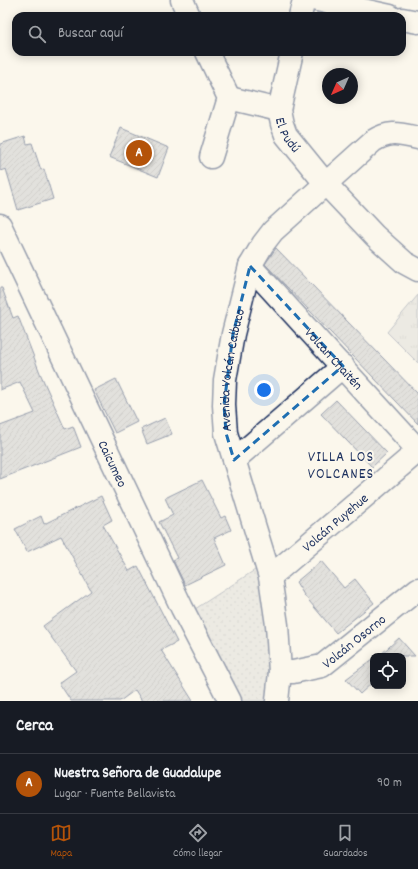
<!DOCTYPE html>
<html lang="es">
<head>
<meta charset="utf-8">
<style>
	:root { --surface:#171b24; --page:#242831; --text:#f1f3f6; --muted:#9ea1a6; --line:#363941; --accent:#b45309 }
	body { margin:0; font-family:Dekko,sans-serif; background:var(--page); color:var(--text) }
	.controls { position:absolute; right:12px; bottom:12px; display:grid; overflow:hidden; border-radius:8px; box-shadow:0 2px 10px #0003 }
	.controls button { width:36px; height:36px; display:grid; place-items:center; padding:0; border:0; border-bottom:1px solid var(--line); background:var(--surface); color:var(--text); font:20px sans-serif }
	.compass { position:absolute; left:322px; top:68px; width:36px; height:36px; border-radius:50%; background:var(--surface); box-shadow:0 2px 10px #0003; rotate:225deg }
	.you { position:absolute; left:264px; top:390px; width:14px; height:14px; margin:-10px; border:3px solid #fff; border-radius:50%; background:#1a73e8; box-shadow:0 0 0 6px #1a73e833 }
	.badge { display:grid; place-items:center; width:26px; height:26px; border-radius:50%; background:var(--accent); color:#fff; font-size:13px; font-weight:700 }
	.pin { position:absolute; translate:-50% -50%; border:2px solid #fff; box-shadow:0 1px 4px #0006 }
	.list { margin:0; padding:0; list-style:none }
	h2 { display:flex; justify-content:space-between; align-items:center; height:52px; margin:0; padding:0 16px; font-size:17px }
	h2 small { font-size:13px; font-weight:400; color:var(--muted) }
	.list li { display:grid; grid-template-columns:26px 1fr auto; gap:12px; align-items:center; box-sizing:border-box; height:60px; padding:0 16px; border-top:1px solid var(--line) }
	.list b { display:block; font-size:15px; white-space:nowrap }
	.list p { margin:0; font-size:13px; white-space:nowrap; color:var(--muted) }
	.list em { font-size:13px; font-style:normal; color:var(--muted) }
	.icon { flex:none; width:22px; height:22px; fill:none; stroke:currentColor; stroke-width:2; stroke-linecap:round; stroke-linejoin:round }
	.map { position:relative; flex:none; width:418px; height:701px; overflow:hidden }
	.search { position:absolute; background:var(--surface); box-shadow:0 2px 10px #0003; left:12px; right:12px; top:12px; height:44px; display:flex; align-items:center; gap:10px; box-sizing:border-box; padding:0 14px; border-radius:12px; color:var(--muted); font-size:15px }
	.sheet { height:112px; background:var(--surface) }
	nav { display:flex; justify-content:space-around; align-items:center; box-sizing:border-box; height:56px; border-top:1px solid var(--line); background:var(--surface); font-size:11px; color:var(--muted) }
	nav a { display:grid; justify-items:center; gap:2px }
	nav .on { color:var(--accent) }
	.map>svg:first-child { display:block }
	.grass { fill:url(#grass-dots); stroke:#7a849a }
	.park { fill:url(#park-tufts); stroke:#7a849a }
	.building { fill:url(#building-hatch); stroke:#1b2f5e }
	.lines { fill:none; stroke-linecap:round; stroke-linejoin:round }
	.street-casing { stroke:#1b2f5e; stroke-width:25 }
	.secondary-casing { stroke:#1b2f5e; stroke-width:25 }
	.street { stroke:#fbf7ec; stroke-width:22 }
	.secondary { stroke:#fbf7ec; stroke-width:22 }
	.marked { fill:none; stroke:#1f6fb2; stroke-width:3; stroke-dasharray:8 5; stroke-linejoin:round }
	.labels { text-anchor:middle; stroke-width:4; stroke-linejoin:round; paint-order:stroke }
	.street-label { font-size:14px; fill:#1b2f5e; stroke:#fbf7ec }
	.neighbourhood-label { font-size:15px; letter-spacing:1px; fill:#1b2f5e; stroke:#fbf7ec }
</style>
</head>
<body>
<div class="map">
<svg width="418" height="701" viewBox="0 0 418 701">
	<defs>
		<pattern id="grass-dots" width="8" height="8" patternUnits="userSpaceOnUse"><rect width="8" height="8" fill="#dadad7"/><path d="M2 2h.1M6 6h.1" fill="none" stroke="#babbbb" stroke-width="1.8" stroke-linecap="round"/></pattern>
		<pattern id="park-tufts" width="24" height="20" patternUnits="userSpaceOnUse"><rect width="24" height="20" fill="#dadad7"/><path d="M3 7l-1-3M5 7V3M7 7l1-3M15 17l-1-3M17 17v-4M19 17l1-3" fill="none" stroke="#babbbb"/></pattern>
		<pattern id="building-hatch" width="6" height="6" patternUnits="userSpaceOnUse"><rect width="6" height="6" fill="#c3c5c9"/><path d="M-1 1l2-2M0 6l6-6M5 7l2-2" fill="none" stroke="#9ea0a6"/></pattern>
	</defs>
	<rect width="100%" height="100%" fill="#fbf7ec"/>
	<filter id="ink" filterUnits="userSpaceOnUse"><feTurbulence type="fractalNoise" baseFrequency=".025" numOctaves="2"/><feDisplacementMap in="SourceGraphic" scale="8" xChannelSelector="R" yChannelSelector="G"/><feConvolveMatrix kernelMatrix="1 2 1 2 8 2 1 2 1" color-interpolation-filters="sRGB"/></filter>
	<g filter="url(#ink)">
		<path class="grass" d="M258,568L267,627L272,672L268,701H237L192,611Z"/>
		<path class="park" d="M418,295V363L387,332Z"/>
		<path class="building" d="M121,128L169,148L158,177L109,157Z
			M25,136L27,144L32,143L41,170L44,169L53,199L18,210L6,169L0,171V144Z
			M276,248L418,394V424L265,264Z
			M0,288H2L13,318L18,316L40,373L65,429L73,426L81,447L0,479V426L35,413L20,382L0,390Z
			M116,379L137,422L115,433L94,390Z
			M336,400L387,453L372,467L321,414Z
			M165,418L172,434L147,444L141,429Z
			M202,480L221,518L225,516L231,530L214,538L226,565L185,585L173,560L177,558L159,522L173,515L165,498Z
			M101,496L112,520L103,525L129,571L138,566L177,642L161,650L193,701H142L135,690L120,701H71L59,683L76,671L43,626L91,591L61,536L27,552L15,529L41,516L44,524Z
			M321,561L344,588L355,579L374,603L336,633L304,595L296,582Z
			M399,638L415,656H379Z
			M373,659V682L360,694L346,679Z"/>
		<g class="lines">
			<g class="street-casing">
				<g id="street">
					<path d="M182,0L189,16"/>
					<path d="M317,0L390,16"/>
					<path d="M300,16L304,0"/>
					<path d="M402,19L418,22"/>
					<path d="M207,52L229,98L211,157"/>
					<path id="s1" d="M292,52L279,110L282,124L286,135L325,183L375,236L405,263L418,270"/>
					<path d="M229,98L279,110"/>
					<path id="s2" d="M250,266L418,450"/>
					<path d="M234,460L343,366"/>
					<path id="s3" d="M270,577L418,451"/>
					<path id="s4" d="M280,672H293L322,666L418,589"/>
					<path id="s5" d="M277,701L280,672L277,625L270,577L226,433L224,405L225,380L233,334L250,266L263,244L273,231L373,141C390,130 400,134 418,138"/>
				</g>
			</g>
			<g class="secondary-casing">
				<g id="secondary">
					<path id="s6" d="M0,225L182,608L230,701"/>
				</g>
			</g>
			<use href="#street" class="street"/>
			<use href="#secondary" class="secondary"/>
		</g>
	</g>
	<path d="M0 0H418V701H0ZM250,266L343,366L234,460L226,433L224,405L233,334Z" fill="#fbf7ec" fill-opacity=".55" fill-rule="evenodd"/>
	<path class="marked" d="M250,266L343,366L234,460L226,433L224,405L233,334Z"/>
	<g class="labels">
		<g class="street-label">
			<text dy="5" stroke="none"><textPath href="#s1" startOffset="86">El Pudú</textPath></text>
			<text dy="5" stroke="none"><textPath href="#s2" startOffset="125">Volcan Chaitén</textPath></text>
			<text dy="5" stroke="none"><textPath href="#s5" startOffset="339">Avenida Volcán Calbuco</textPath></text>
			<text dy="5" stroke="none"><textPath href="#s6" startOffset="264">Caicumeo</textPath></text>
			<text dy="5" stroke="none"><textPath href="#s3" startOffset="85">Volcán Puyehue</textPath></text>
			<text dy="5" stroke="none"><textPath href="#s4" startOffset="83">Volcán Osorno</textPath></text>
		</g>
		<g class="neighbourhood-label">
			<text x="341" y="461">VILLA LOS<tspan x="341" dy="17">VOLCANES</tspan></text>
		</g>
	</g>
</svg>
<div class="controls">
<button><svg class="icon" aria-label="locate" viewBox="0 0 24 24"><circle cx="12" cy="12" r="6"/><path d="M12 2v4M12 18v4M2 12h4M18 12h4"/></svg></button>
</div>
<svg class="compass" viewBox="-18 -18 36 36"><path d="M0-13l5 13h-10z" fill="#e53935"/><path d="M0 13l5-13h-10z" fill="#9ea1a6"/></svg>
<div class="you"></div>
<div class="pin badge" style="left:139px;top:153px">A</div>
<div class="search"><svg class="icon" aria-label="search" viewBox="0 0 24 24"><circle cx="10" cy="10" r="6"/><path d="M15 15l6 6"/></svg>Buscar aquí</div>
</div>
<section class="sheet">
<h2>Cerca<small></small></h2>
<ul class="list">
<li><span class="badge">A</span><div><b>Nuestra Señora de Guadalupe</b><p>Lugar · Fuente Bellavista</p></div><em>90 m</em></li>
</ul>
</section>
<nav>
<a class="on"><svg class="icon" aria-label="map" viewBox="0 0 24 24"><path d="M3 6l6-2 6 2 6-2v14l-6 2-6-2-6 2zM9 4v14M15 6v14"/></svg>Mapa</a>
<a><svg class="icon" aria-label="directions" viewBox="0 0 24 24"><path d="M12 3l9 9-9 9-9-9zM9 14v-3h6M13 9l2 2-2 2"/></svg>Cómo llegar</a>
<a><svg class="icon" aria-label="saved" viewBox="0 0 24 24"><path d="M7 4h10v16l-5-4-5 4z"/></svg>Guardados</a>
</nav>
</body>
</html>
